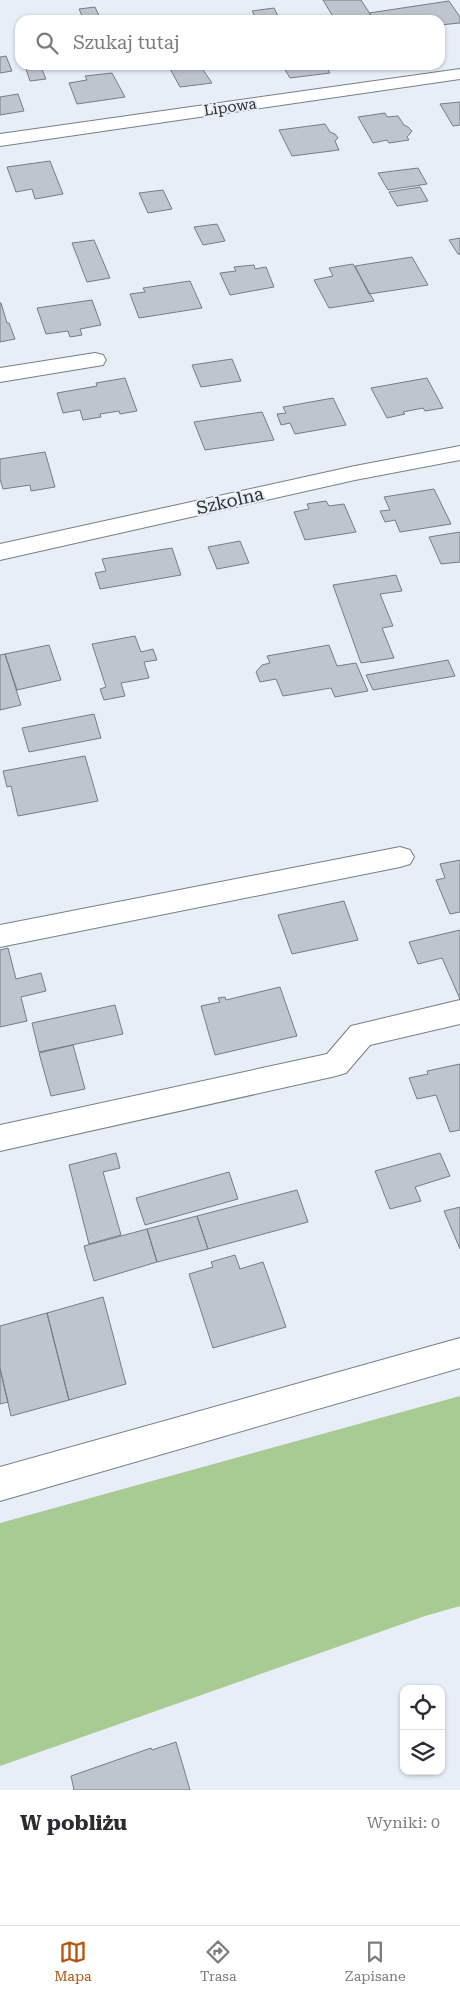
<!DOCTYPE html>
<html lang="pl">
<head>
<meta charset="utf-8">
<style>
	:root { --surface:#fff; --page:#f7f7f7; --text:#2b2b33; --muted:#7c7c81; --line:#e1e1e2; --accent:#b45309 }
	body { margin:0; font-family:"Roboto Serif",serif; background:var(--page); color:var(--text) }
	.controls { position:absolute; right:15px; bottom:15px; display:grid; overflow:hidden; border-radius:10px; box-shadow:0 1px 4px #0004 }
	.controls button { width:45px; height:45px; display:grid; place-items:center; padding:0; border:0; border-bottom:1px solid var(--line); background:var(--surface); color:var(--text); font:25px sans-serif }
	.list { margin:0; padding:0; list-style:none }
	h2 { display:flex; justify-content:space-between; align-items:center; height:65px; margin:0; padding:0 20px; font-size:21px }
	h2 small { font-size:16px; font-weight:400; color:var(--muted) }
	.icon { flex:none; width:28px; height:28px; fill:none; stroke:currentColor; stroke-width:2; stroke-linecap:round; stroke-linejoin:round }
	.map { position:relative; flex:none; width:460px; height:1790px; overflow:hidden }
	.search { position:absolute; background:var(--surface); box-shadow:0 1px 4px #0004; left:15px; right:15px; top:15px; height:55px; display:flex; align-items:center; gap:12px; box-sizing:border-box; padding:0 18px; border-radius:15px; color:var(--muted); font-size:19px }
	.sheet { height:135px; background:var(--surface) }
	nav { display:flex; justify-content:space-around; align-items:center; box-sizing:border-box; height:70px; border-top:1px solid var(--line); background:var(--surface); font-size:14px; color:var(--muted) }
	nav a { display:grid; justify-items:center; gap:2px }
	nav .on { color:var(--accent) }
	.map>svg:first-child { display:block }
	.green { fill:#a7cb93 }
	.building { fill:#bfc5ce; stroke:#777c84 }
	.lines { fill:none; stroke-linecap:round; stroke-linejoin:round }
	.minor-casing { stroke:#787d85; stroke-width:2 }
	.minor { fill:#fff; fill-rule:evenodd }
	.labels { text-anchor:middle; stroke-width:4; stroke-linejoin:round; paint-order:stroke }
	.far-street-label { font-size:15px; fill:#2b2e31; stroke:#e8eef7 }
	.street-label { font-size:18px; fill:#2b2e31; stroke:#e8eef7 }
</style>
</head>
<body>
<div class="map">
<svg width="460" height="1790" viewBox="0 0 460 1790">
	<rect width="100%" height="100%" fill="#e8eef7"/>
	<path class="green" d="M460,1396V1606L425,1616L0,1766V1523Z"/>
	<path class="building" d="M323,0H361L374,20H335Z
		M449,1L460,17V23L440,25V20H374L369,13Z
		M95,7L101,20H84L79,9Z
		M274,8L280,20H217L255,16L252,11Z
		M6,56L12,71L0,73V57Z
		M168,65H208L201,67L212,83L180,87Z
		M282,65H325L330,73L290,78Z
		M41,67L46,79L30,81L26,69Z
		M112,73L125,97L77,104L69,83L87,80L85,76Z
		M18,94L24,111L0,115V97Z
		M460,102V125L453,126L440,104Z
		M385,113L387,117L398,116L404,125L408,127L412,131L407,137L409,140L389,143L387,140L373,143L358,117Z
		M325,124L330,132L335,134L338,138L335,141L339,150L292,156L279,130Z
		M50,161L63,194L35,199L32,189L16,192L7,167Z
		M418,168L427,184L388,190L378,173Z
		M420,187L428,201L397,206L389,192Z
		M163,190L172,209L148,213L139,193Z
		M217,224L225,241L203,245L194,227Z
		M460,238V254H458L449,240Z
		M94,240L110,278L87,282L72,243Z
		M412,257L428,285L369,294L355,266Z
		M353,264L374,301L329,308L314,280L333,276L329,268Z
		M254,265L255,269L266,267L274,287L230,295L220,273L236,271L234,267Z
		M190,281L202,308L139,318L130,294L145,292L143,288Z
		M92,300L101,325L80,329L82,335L70,337L68,331L46,334L37,308Z
		M0,303H1L7,323H9L15,339L0,342Z
		M232,359L241,381L201,387L192,365Z
		M125,378L137,411L120,414L119,411L100,414L101,417L83,420L80,410L63,413L57,393L97,386L96,383Z
		M427,378L443,408L425,411L423,408L403,412L405,414L387,418L371,388Z
		M333,398L346,425L295,434L290,423L281,425L277,414L286,413L283,407Z
		M262,412L274,440L205,450L194,422Z
		M45,452L55,487L31,491L30,485L3,489L0,479V459Z
		M434,489L451,524L400,532L395,520L385,522L380,511L390,510L384,497Z
		M326,501L329,506L344,504L356,532L305,540L294,512L309,509L307,504Z
		M460,532V562L441,564L429,537Z
		M240,541L249,563L217,569L208,547Z
		M172,548L181,575L100,589L95,573L106,571L102,559Z
		M396,575L402,591L380,594L393,626L382,628L394,658L361,663L333,585Z
		M135,636L141,652L153,649L157,660L144,662L149,678L121,683L125,696L104,700L100,689L106,687L92,644Z
		M49,645L61,680L17,690L5,654Z
		M329,645L337,666L356,663L368,691L335,697L331,688L283,696L276,679L260,682L256,672L262,665L270,663L267,656Z
		M5,654L21,705L0,710V655Z
		M448,660L455,676L373,690L366,675Z
		M94,714L101,738L29,752L22,728Z
		M85,756L98,801L18,816L11,786L7,787L3,771Z
		M460,860V912L450,914L436,880L445,878L440,864Z
		M344,901L358,940L292,954L278,915Z
		M460,930V999L442,958L418,964L409,942Z
		M8,948L16,979L41,973L46,991L21,997L27,1021L0,1027V950Z
		M280,987L297,1036L215,1055L201,1006L220,1002L218,998L225,997L226,1000Z
		M115,1005L123,1034L39,1052L32,1023Z
		M73,1045L85,1089L51,1096L39,1053Z
		M460,1064V1130L450,1132L436,1095L417,1099L409,1078L428,1074L427,1071Z
		M116,1153L120,1168L103,1172L121,1235L89,1244L69,1165Z
		M440,1153L450,1176L415,1187L421,1201L390,1209L375,1171Z
		M229,1172L238,1199L145,1225L136,1198Z
		M297,1190L308,1222L208,1249L197,1216Z
		M460,1207V1249L444,1211Z
		M197,1216L208,1249L157,1262L147,1229Z
		M147,1229L157,1262L94,1281L84,1246Z
		M235,1255L240,1269L263,1262L286,1327L213,1348L189,1274L213,1267L211,1262Z
		M103,1297L126,1384L69,1400L47,1313Z
		M47,1313L69,1400L11,1416L0,1368V1326Z
		M0,1369L8,1402L0,1404Z
		M176,1742L190,1790H74L71,1776L151,1748L152,1750Z"/>
	<g class="lines">
		<g class="minor-casing">
			<path id="minor" d="M460,69V79L0,146V134Z
				M95,353L103,355L106,360L103,365L0,382V368Z
				M460,446V460L355,480L0,560V544L355,466Z
				M400,847L410,850L414,857L410,864L400,867L0,947V925Z
				M460,1000V1024L370,1045L346,1073L336,1076L0,1151V1125L327,1054L351,1026Z
				M460,1338V1368L0,1501V1467Z"/>
		</g>
		<use href="#minor" class="minor"/>
	</g>
	<g class="labels">
		<g class="far-street-label">
			<text transform="translate(230 107) rotate(-8)" y="5">Lipowa</text>
		</g>
		<g class="street-label">
			<text transform="translate(230 501) rotate(-13)" y="6">Szkolna</text>
		</g>
	</g>
</svg>
<div class="controls">
<button><svg class="icon" aria-label="locate" viewBox="0 0 24 24"><circle cx="12" cy="12" r="6"/><path d="M12 2v4M12 18v4M2 12h4M18 12h4"/></svg></button>
<button><svg class="icon" aria-label="layers" viewBox="0 0 24 24"><path d="M12 4l9 5-9 5-9-5zM3 14l9 5 9-5"/></svg></button>
</div>
<div class="search"><svg class="icon" aria-label="search" viewBox="0 0 24 24"><circle cx="10" cy="10" r="6"/><path d="M15 15l6 6"/></svg>Szukaj tutaj</div>
</div>
<section class="sheet">
<h2>W pobliżu<small>Wyniki: 0</small></h2>
<ul class="list">
</ul>
</section>
<nav>
<a class="on"><svg class="icon" aria-label="map" viewBox="0 0 24 24"><path d="M3 6l6-2 6 2 6-2v14l-6 2-6-2-6 2zM9 4v14M15 6v14"/></svg>Mapa</a>
<a><svg class="icon" aria-label="directions" viewBox="0 0 24 24"><path d="M12 3l9 9-9 9-9-9zM9 14v-3h6M13 9l2 2-2 2"/></svg>Trasa</a>
<a><svg class="icon" aria-label="saved" viewBox="0 0 24 24"><path d="M7 4h10v16l-5-4-5 4z"/></svg>Zapisane</a>
</nav>
</body>
</html>
